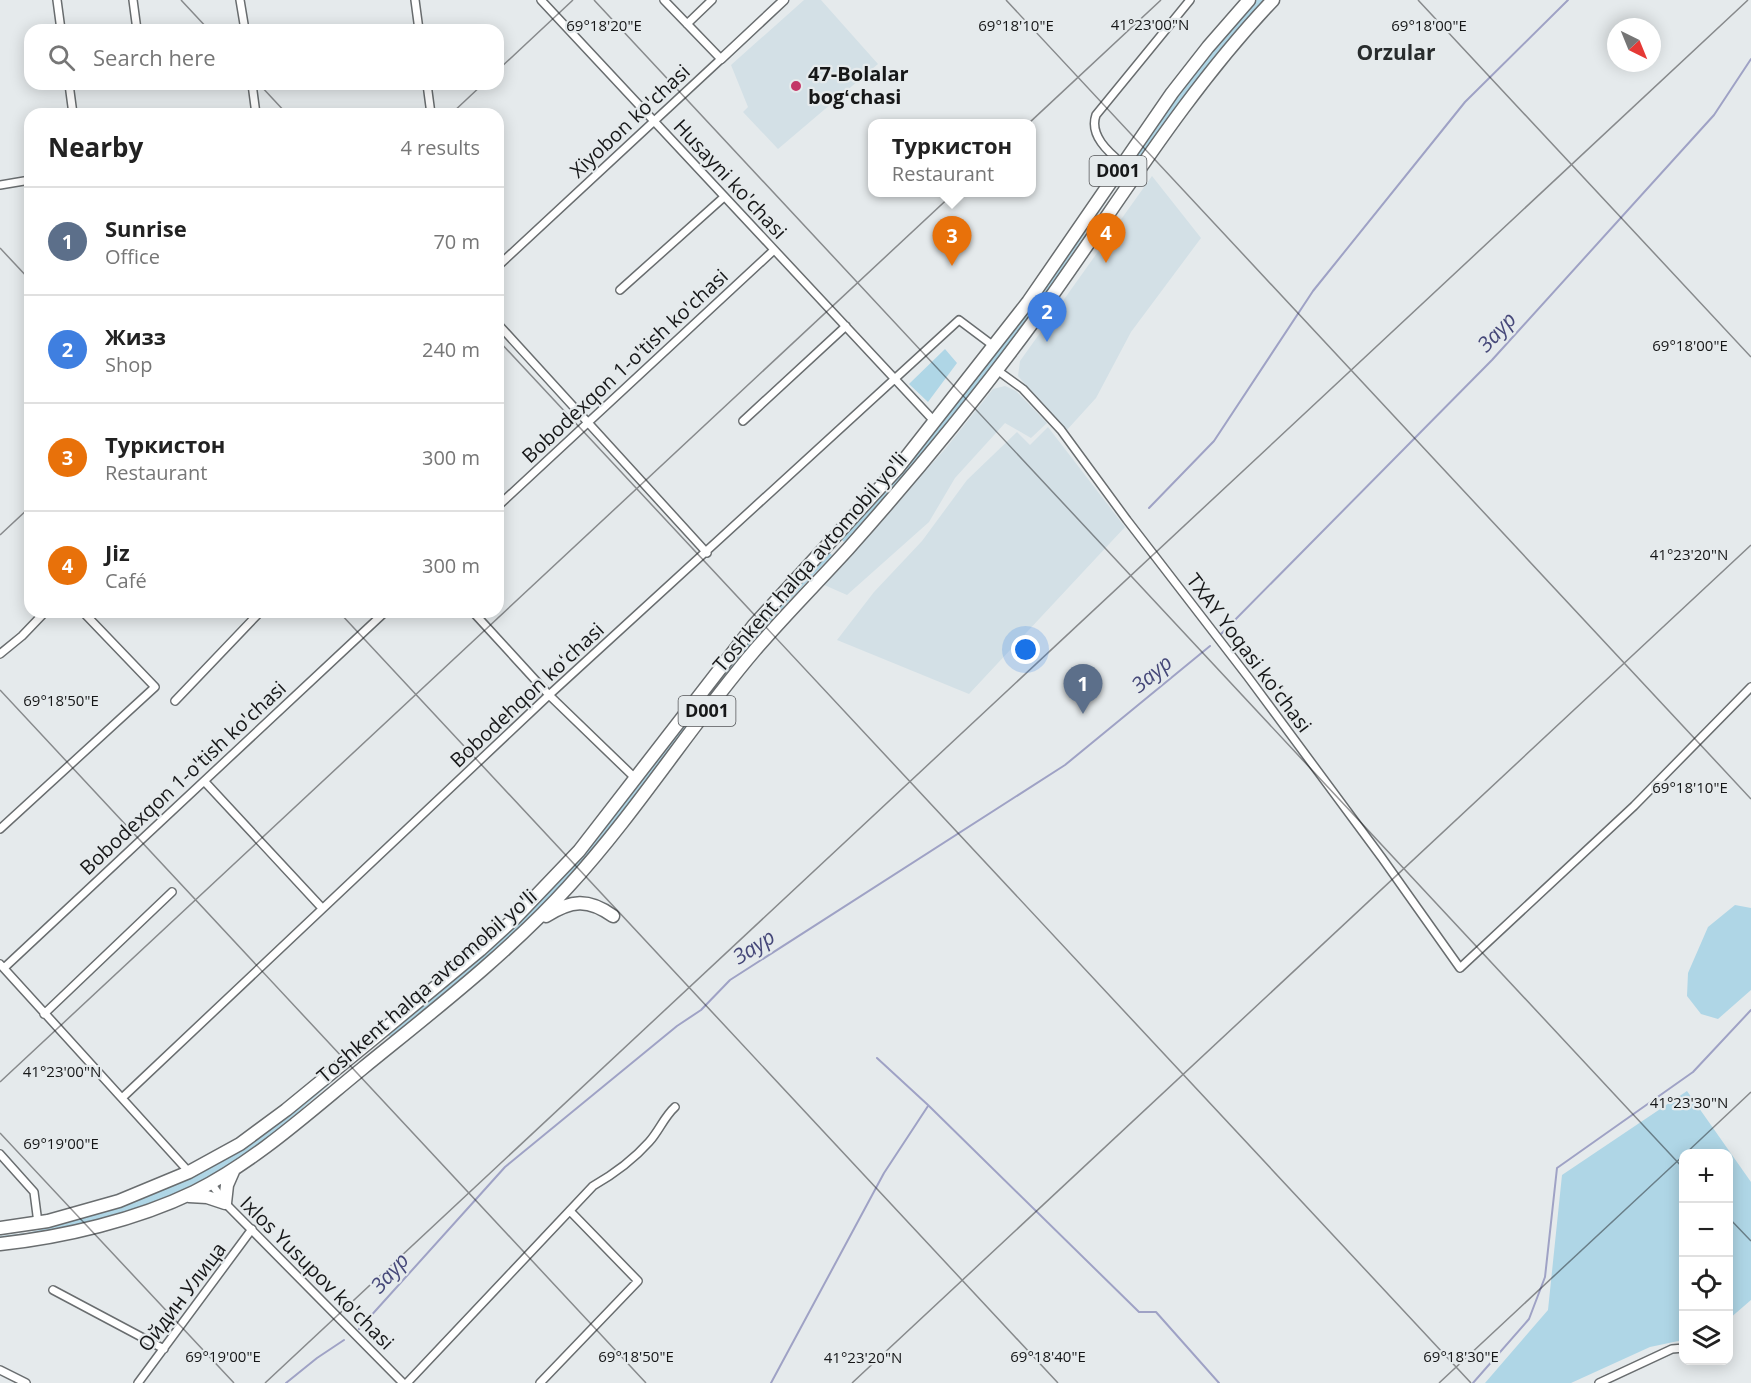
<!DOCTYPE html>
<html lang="en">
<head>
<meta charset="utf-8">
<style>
	:root { --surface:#fff; --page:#f6f6f6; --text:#222; --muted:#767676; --line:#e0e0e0; --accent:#c33667 }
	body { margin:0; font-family:"Open Sans",sans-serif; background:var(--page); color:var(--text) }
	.controls { position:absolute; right:18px; bottom:18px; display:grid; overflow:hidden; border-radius:12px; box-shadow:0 3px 15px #0003 }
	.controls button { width:54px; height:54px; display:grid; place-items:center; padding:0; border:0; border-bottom:2px solid var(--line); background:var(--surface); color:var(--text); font:30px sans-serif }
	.compass { position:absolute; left:1607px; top:18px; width:54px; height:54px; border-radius:50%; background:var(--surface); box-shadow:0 3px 15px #0003; rotate:137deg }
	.you { position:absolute; left:1026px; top:650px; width:21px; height:21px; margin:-15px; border:4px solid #fff; border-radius:50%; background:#1a73e8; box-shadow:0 0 0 9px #1a73e833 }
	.badge { display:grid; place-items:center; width:39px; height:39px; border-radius:50%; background:var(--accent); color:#fff; font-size:20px; font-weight:700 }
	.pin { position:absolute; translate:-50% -50px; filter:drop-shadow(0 2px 3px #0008) }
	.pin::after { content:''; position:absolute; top:32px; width:21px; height:18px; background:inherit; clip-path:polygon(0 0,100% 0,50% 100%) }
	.popup { position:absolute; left:868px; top:119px; width:168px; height:78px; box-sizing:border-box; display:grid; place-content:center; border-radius:12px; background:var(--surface); filter:drop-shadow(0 2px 4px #0005); font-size:20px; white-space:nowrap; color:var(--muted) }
	.popup b { font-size:22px; color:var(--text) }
	.popup::after { content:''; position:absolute; left:50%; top:100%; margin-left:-12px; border:12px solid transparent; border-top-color:var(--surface) }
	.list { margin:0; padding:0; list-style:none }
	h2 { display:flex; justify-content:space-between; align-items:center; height:78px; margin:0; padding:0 24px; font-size:26px }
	h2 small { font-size:20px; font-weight:400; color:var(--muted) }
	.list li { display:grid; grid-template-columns:39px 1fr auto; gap:18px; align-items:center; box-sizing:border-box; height:108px; padding:0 24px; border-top:2px solid var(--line) }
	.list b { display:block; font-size:22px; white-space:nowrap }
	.list p { margin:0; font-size:20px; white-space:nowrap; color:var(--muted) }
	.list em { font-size:20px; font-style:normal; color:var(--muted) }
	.icon { flex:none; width:33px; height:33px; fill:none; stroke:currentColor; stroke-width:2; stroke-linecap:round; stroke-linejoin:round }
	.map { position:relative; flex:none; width:1751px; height:1383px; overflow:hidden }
	.search { position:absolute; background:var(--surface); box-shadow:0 3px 15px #0003; left:24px; top:24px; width:480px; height:66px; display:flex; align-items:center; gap:15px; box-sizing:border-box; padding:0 21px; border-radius:18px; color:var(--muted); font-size:22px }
	.panel { position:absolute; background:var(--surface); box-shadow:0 3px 15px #0003; left:24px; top:108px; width:480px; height:510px; border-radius:18px }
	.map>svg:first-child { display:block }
	.built { fill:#d3e0e6 }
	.green { fill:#afd6e6 }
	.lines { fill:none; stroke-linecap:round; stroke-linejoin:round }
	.stream { stroke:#9fa2c5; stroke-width:2 }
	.minor-casing { stroke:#696d6f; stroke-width:10 }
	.tertiary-casing { stroke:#696d6f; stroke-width:11 }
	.trunk-casing { stroke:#696d6f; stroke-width:15 }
	.minor { stroke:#fff; stroke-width:7 }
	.tertiary { stroke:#fff; stroke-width:8 }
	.trunk { stroke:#fff; stroke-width:12 }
	.ticks { fill:none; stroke:#161718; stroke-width:1.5; stroke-opacity:0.45 }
	.poi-dot { fill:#c33667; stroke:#e5eaec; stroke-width:2 }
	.labels { text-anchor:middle; stroke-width:4.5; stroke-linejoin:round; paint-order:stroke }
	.shield { fill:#e5eaec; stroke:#545658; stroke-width:1.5 }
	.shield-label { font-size:18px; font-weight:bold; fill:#161718 }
	.poi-label { font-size:20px; font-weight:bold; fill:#161718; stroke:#e5eaec; text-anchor:start }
	.street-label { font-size:20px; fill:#161718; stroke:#e5eaec }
	.neighbourhood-label { font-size:21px; font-weight:bold; fill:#282c2d; stroke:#e5eaec }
	.water-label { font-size:21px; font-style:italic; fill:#464879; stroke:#e5eaec }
	.ticks-label { font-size:15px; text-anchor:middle; fill:#161718; stroke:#e5eaec; stroke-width:4.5; stroke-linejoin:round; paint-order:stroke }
</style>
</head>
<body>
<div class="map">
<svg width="1751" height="1383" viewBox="0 0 1751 1383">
	<rect width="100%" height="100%" fill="#e5eaec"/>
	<path class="built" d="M804,0H821L878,64L778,149L743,112L748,107L731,65Z
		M1152,176L1201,238L1131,332L1096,398L1066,431L1018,376L1020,361Z
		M1005,386L1016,391L1047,423L1031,438L1005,423L955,478L929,522L847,595L822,584L946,448L993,389Z
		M1048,427L1125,527L969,694L837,640L874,592L922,541L967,480L1017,432L1030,445Z"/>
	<path class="green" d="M1257,0H1265C1217,51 1176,107 1136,164L1130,161C1169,105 1210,50 1257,0Z
		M1116,180L1119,182L1041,301L984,378L925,452L844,542L841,539Z
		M945,349L957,363L928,402L909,384Z
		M827,551L832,555C799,590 765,625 735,664C681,733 631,807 573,873C519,935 453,985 390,1037L387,1033L511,928L731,658Z
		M1735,905L1751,908V990L1718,1019L1701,1014L1687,996L1688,973L1708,927Z
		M369,1049C326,1086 286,1126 240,1158C172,1203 81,1231 0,1238V1236L27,1233L55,1226L136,1201L188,1179L237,1152Z
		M1687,1091L1751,1182V1300L1729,1319L1728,1154H1684L1683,1340L1650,1347L1571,1383H1485L1548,1310L1562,1175Z"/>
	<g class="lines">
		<path class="stream" d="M1149,508L1214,441L1313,291L1465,102L1568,0
			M1221,634L1492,360L1714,115L1751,59
			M877,1058L928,1105L1139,1312H1156L1219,1383
			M359,1329L505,1167L677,1026L701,1010L730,980L1065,765L1210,646
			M286,1383L317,1358L344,1340
			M771,1383L884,1173L928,1106
			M1473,1383L1529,1319L1545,1277L1557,1168L1693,1072L1751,1010"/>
		<g class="minor-casing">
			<path id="minor" d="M57,0L61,30
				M133,0L137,30
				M240,0L245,30
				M415,0L419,30
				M541,0L935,422
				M687,24L712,0
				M69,84L73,114
				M252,84L256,114
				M427,84L431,114
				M1123,164C1108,152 1089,135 1096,115L1190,0
				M0,185L30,180
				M498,266L721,59L664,0
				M620,290L724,197
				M498,324L707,553
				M997,370L1023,389L1061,430L1127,520L1248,677L1382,858L1460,968L1634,806L1751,687
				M743,421L846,326
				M498,506L774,250
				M473,612L549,695L635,778
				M0,654L22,636L45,612
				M175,701L260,612
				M205,782L322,908
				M0,829L155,687L83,612
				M0,964L189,1172
				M4,968L385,612
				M44,1014L172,892
				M122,1098L549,695L959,320L995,347
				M0,1154L34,1192L38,1223
				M211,1183L225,1203L403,1383
				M53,1290L164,1349
				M0,1370L26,1383
				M138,1383L252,1229
				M407,1383L593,1186C614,1174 633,1160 649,1142C659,1131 664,1117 675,1107
				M540,1383L638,1281L570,1211
				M1599,1383L1672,1349L1684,1348"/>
		</g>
		<g class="tertiary-casing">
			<path id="tertiary" d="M721,59L784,0"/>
		</g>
		<g class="trunk-casing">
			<path id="trunk" d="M546,916C571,900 588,898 613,916
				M189,1196L207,1197L225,1203L227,1185L234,1169
				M0,1228L48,1221L119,1201L189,1172L240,1144L286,1110L374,1038L480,950L514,919L579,851L754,625L897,469L1028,302L1172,93L1208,47L1249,0
				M0,1244C64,1237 136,1220 194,1192C256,1161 309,1112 363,1068C433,1011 507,954 568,887C636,813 690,726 755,650C785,615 817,583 848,549C913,476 975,401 1033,322C1112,214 1180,98 1273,0"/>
		</g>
		<use href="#minor" class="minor"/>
		<use href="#tertiary" class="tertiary"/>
		<use href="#trunk" class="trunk"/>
	</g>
	<path class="ticks" d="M181,0L209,30M594,0L1684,1169M1006,0L1751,799M1418,0L1751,357M498,70L573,0M259,84L287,114M451,114L483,84M0,248L30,280M498,340L1471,1383M0,535L30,507M339,612L1058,1383M0,690L646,1383M0,1082L1161,0M0,1133L234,1383M1685,1154L1751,1092M1728,1217L1751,1241M265,1383L1748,0M852,1383L1751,545M1439,1383L1684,1155"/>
	<circle class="poi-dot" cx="796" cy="86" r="6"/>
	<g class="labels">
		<g class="shield">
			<rect x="1089.5" y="156" width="57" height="30" rx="4.5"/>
			<rect x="678.5" y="696" width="57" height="30" rx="4.5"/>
		</g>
		<g class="shield-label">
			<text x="1118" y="177">D001</text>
			<text x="707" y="717">D001</text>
		</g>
		<g class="poi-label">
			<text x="808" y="81">47-Bolalar<tspan x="808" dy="23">bogʻchasi</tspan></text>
		</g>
		<g class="street-label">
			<text transform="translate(630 121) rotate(-43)" y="7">Xiyobon ko'chasi</text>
			<text transform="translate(730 179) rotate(47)" y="7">Husayni ko'chasi</text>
			<text transform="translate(625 366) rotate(-43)" y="7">Bobodexqon 1-o'tish ko'chasi</text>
			<text transform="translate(810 562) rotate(-49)" y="7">Toshkent halqa avtomobil yo'li</text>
			<text transform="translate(1249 653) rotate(53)" y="7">TXAY Yoqasi koʻchasi</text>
			<text transform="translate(527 695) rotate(-43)" y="7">Bobodehqon koʻchasi</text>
			<text transform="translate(183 778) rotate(-43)" y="7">Bobodexqon 1-o'tish ko'chasi</text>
			<text transform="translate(427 986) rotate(-41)" y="7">Toshkent halqa avtomobil yo'li</text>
			<text transform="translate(317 1273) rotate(45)" y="7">Ixlos Yusupov ko'chasi</text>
			<text transform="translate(182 1297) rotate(-53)" y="7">Ойдин Улица</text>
		</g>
		<g class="neighbourhood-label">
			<text x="1396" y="60">Orzular</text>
		</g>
		<g class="water-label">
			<text transform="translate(1497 332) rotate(-47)" y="7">Заур</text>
			<text transform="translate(1152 674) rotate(-40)" y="7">Заур</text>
			<text transform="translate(754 947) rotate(-33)" y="7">Заур</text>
			<text transform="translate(390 1273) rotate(-48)" y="7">Заур</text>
		</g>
	</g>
	<g class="ticks-label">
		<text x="1150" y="30">41°23'00"N</text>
		<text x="604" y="31">69°18'20"E</text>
		<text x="1016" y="31">69°18'10"E</text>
		<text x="1429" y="31">69°18'00"E</text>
		<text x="1690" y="351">69°18'00"E</text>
		<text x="1689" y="560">41°23'20"N</text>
		<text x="61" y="706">69°18'50"E</text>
		<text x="1690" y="793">69°18'10"E</text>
		<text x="62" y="1077">41°23'00"N</text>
		<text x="1689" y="1108">41°23'30"N</text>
		<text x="61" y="1149">69°19'00"E</text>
		<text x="223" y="1362">69°19'00"E</text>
		<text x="636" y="1362">69°18'50"E</text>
		<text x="1048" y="1362">69°18'40"E</text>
		<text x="1461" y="1362">69°18'30"E</text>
		<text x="863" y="1363">41°23'20"N</text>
	</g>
</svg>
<div class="controls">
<button>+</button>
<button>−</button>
<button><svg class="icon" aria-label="locate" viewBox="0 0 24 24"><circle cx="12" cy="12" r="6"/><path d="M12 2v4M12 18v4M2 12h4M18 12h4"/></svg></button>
<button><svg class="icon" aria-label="layers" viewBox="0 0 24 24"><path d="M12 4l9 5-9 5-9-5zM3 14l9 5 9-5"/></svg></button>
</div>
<svg class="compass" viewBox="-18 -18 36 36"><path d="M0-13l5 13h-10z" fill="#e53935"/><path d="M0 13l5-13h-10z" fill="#767676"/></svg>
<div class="you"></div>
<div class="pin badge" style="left:1083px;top:714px;background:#5c6f8a">1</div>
<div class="pin badge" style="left:1047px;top:342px;background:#3f7fe0">2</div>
<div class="pin badge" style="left:952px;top:266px;background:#e8710a">3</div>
<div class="popup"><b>Туркистон</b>Restaurant</div>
<div class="pin badge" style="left:1106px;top:263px;background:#e8710a">4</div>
<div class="search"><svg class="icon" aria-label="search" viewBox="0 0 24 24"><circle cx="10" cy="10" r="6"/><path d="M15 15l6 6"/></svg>Search here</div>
<section class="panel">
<h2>Nearby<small>4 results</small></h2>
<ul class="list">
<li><span class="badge" style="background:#5c6f8a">1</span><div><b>Sunrise</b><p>Office</p></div><em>70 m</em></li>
<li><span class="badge" style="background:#3f7fe0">2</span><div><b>Жизз</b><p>Shop</p></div><em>240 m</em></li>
<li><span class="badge" style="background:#e8710a">3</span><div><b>Туркистон</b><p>Restaurant</p></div><em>300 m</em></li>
<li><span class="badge" style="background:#e8710a">4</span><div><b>Jiz</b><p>Café</p></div><em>300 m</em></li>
</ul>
</section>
</div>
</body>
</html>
